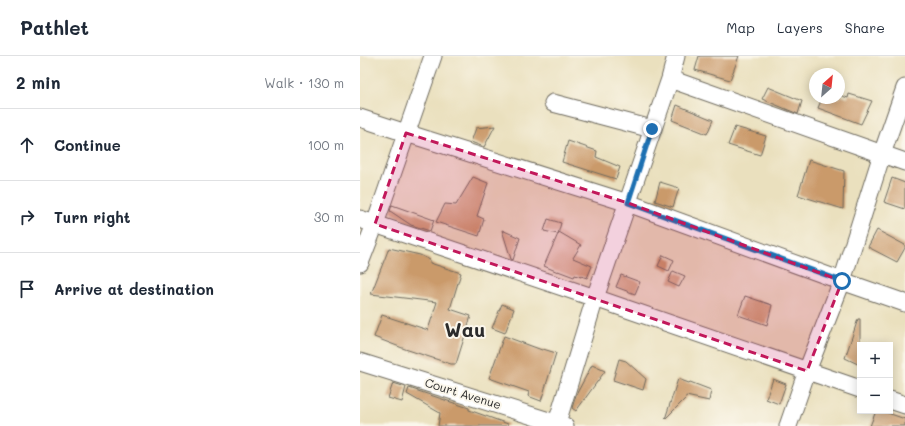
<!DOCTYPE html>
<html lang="en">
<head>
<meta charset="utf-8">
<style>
	:root { --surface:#fff; --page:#f6f6f7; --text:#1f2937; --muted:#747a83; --line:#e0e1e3 }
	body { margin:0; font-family:Mali,sans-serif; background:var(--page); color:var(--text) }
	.controls { position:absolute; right:12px; bottom:12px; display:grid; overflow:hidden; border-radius:0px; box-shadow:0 2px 10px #0003 }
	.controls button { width:36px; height:36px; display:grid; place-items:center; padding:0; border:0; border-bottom:1px solid var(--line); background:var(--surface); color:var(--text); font:20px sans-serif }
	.compass { position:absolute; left:449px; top:12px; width:36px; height:36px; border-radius:50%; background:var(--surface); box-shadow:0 2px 10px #0003; rotate:27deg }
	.stop { position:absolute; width:12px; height:12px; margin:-9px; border:3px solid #1f6fb2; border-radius:50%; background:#fff }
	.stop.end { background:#1f6fb2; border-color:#fff; box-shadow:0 1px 4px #0008 }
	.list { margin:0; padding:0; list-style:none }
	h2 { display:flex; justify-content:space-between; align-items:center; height:52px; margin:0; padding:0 16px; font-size:17px }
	h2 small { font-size:13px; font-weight:400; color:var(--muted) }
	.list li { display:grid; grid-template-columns:26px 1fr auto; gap:12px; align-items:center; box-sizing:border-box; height:72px; padding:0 16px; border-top:1px solid var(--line) }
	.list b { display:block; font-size:15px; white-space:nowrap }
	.list em { font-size:13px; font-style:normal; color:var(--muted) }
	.icon { flex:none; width:22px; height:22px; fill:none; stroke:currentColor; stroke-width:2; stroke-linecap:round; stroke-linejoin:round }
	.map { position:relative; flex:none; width:545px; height:370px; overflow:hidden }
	header { display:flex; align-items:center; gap:24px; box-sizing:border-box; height:56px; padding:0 20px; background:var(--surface); border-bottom:1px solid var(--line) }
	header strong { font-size:19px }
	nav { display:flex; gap:22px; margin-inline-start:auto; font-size:14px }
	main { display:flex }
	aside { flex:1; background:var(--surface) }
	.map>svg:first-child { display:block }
	.building { fill:#ca9a6b }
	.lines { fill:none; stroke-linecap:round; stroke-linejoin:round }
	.minor-casing { stroke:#6e6a5e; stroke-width:19 }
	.minor { stroke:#fff; stroke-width:17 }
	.route { stroke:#1f6fb2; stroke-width:5 }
	.marked { fill:#c2185b; fill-opacity:0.2; stroke:#c2185b; stroke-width:3; stroke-dasharray:8 5; stroke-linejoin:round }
	.labels { text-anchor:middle; stroke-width:4; stroke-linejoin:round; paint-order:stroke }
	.street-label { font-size:12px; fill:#2b2b2b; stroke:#fbf7ec }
	.town-label { font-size:20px; font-weight:bold; fill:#2b2b2b; stroke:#fbf7ec }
</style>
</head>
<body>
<header>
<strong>Pathlet</strong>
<nav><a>Map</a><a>Layers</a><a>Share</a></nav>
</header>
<main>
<aside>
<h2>2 min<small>Walk · 130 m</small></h2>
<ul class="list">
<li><svg class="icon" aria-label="ahead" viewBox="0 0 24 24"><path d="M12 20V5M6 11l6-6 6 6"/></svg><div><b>Continue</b></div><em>100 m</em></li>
<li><svg class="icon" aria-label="right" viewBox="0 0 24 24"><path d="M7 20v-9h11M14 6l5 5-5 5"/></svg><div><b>Turn right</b></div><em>30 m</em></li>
<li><svg class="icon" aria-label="arrive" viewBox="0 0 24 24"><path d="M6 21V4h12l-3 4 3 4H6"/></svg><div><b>Arrive at destination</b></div></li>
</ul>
</aside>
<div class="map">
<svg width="545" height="370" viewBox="0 0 545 370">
	<rect width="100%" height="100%" fill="#fbf7ec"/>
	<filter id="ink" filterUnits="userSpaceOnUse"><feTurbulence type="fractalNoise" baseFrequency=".025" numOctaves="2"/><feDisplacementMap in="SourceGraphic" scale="8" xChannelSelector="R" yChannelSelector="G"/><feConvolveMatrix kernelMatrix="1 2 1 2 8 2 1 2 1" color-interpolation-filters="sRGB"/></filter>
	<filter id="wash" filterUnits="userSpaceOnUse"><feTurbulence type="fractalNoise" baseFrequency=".012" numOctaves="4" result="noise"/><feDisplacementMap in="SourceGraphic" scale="16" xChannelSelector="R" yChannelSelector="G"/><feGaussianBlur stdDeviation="0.9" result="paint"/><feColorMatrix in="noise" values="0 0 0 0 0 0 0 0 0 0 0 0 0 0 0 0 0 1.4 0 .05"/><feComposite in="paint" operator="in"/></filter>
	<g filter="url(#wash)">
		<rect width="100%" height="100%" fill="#eae0be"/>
		<g id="blocks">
			<path class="building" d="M339,0H379L370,24L335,14Z
				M408,31L442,45L438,58L402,43Z
				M489,38L512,45L501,68L458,52L462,42H479V39L488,42Z
				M317,49L353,64L347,78L312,64Z
				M135,70L124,91L111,86L116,72Z
				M375,71L406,80L400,99L368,89Z
				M208,85L237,95L236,101L260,111L256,123L202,106Z
				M449,104L484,115L483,153L438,139Z
				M113,121L128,127L117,160L124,163L119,180L76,166L85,148L96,149Z
				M532,122L545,127V153L524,146Z
				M300,126L319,132L313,151L295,145Z
				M32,149L74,164L70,175L51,169L30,155Z
				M188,163L201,167L198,178L199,176L221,189L213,202L232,210L227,222L221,220V221L215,219L214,221L198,215V216L184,210L198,178L184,175Z
				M142,174L160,182L153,204L151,203Z
				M517,174L545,189V192L537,206L508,191Z
				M29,192L60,199L70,204V207L101,217L90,253L111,260L96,308H91L45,293L14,281L22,259L68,274L77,246L11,238Z
				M303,199L314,204L309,215L298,210Z
				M313,215L325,220L319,231L308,226Z
				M261,219L280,226L275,238L256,231Z
				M385,240L412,249L407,269L378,259Z
				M142,248L154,253L145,277L132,272Z
				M498,263H500V309L485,302Z
				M144,280L182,294L183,293L196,297L181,345L168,340L169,336L129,322Z
				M259,303L266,305L286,323L283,334L253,324Z
				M232,309L245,315L216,355L212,352L216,339Z
				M318,323L329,327L330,326L351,334L349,345L326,340V342L305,363Z
				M413,323L426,328L419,348L406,343Z
				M33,327L46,331L42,346L28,342Z
				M49,332L109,352V354L148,368L147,370H78L80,357L47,338Z
				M516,355H522L545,363V370H510Z"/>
		</g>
	</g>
	<g filter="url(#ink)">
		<use href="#blocks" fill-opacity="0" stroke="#6e6a5e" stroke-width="1"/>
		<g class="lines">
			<g class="minor-casing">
				<path id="minor" d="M310,23L545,106
					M193,47L292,73
					M0,62L46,77L268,147L482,225L545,247
					M0,163L235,242L500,333
					M0,207L15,168L73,0
					M0,306L205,370
					M530,344L545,349
					M196,370L235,242L310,23L316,0
					M428,370L447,315L482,225L522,98L545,32"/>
			</g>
			<use href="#minor" class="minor"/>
		</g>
	</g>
	<g class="lines" filter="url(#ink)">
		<path class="route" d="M292,73L268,147L482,225"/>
	</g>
	<path class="marked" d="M46,77L268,147L482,225L447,315L15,168Z"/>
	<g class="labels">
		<g class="street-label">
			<text transform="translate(103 338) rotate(17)" y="4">Court Avenue</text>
		</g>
		<g class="town-label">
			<text x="105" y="281">Wau</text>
		</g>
	</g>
</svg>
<div class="controls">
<button>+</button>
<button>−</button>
</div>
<svg class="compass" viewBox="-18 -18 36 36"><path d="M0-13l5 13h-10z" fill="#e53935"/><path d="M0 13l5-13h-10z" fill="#747a83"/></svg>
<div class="stop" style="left:482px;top:225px"></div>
<div class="stop end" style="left:292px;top:73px"></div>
</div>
</main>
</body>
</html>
